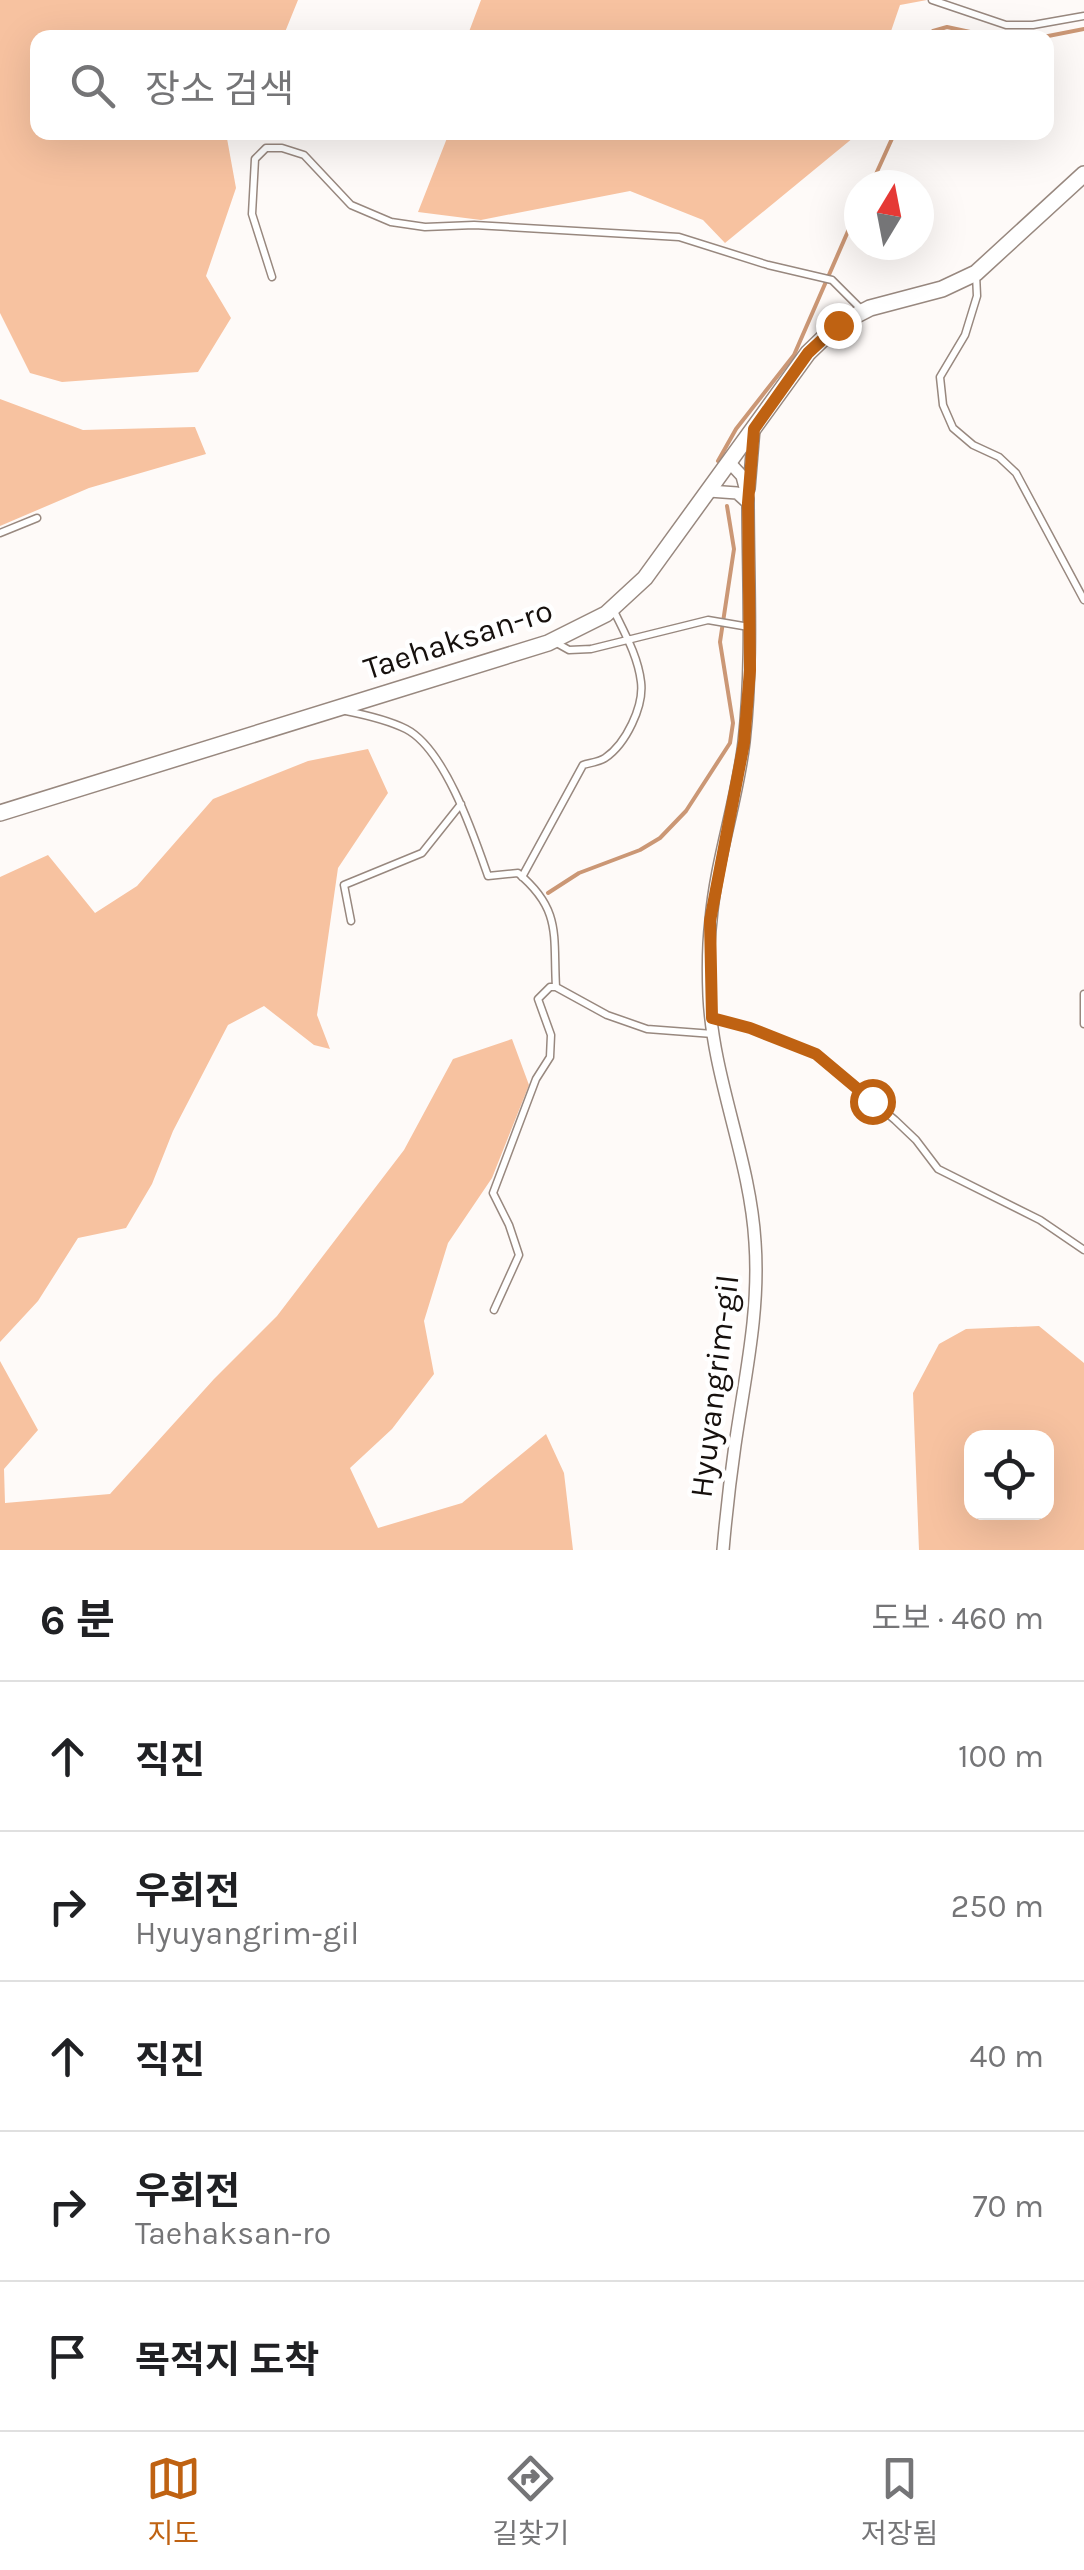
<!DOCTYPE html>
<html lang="ko">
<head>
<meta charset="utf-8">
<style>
	:root { --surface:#fff; --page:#f2f2f2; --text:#202124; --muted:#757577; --line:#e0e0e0; --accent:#bf6212 }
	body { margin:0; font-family:Karla,"Noto Sans KR",sans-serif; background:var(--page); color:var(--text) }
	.controls { position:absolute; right:30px; bottom:30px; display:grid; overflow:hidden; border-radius:20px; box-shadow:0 10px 40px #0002 }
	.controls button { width:90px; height:90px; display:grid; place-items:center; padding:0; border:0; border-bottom:2px solid var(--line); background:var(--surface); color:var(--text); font:50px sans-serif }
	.compass { position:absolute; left:844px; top:170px; width:90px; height:90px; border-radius:50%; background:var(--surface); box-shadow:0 10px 40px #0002; rotate:10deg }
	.stop { position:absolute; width:30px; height:30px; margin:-22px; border:8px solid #bf6212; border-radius:50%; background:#fff }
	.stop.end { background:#bf6212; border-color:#fff; box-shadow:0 2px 10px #0008 }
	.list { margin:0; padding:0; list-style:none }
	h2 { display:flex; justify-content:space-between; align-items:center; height:130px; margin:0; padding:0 40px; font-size:42px }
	h2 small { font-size:32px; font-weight:400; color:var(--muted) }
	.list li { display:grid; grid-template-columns:65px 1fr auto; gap:30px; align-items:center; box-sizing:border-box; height:150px; padding:0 40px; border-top:2px solid var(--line) }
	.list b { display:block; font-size:38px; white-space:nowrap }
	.list p { margin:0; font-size:32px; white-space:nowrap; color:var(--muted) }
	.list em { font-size:32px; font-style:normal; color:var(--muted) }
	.icon { flex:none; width:55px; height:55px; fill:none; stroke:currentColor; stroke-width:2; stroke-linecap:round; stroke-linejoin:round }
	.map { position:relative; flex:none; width:1084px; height:1550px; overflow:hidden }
	.search { position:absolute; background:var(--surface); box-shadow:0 10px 40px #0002; left:30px; right:30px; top:30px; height:110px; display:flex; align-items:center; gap:25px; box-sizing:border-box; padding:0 35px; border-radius:20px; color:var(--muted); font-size:38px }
	.sheet { height:880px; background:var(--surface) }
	nav { display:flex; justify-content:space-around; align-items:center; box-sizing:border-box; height:140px; border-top:2px solid var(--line); background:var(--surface); font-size:28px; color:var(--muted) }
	nav a { display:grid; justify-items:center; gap:5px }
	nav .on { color:var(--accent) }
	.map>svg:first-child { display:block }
	.green { fill:#f7c2a0; fill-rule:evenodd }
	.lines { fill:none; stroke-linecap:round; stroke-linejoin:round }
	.stream { stroke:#cb9775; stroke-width:4 }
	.service-casing { stroke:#98887f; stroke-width:9 }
	.minor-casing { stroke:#98887f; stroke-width:14 }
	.tertiary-casing { stroke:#98887f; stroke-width:18 }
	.service { stroke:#fff; stroke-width:6 }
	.minor { stroke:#fff; stroke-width:11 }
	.tertiary { stroke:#fff; stroke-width:15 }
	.route { stroke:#bf6212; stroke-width:12 }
	.labels { text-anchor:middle; stroke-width:9; stroke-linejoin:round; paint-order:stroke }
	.street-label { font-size:32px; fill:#16100d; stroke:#fff }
</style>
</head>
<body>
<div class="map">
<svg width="1084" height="1550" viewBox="0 0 1084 1550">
	<rect width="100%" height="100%" fill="#fefaf8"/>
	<path class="green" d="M0,0H298L283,37L38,38V132L226,133L236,188L206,276L231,318L198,372L62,382L30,373L0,313Z
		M481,0H927L900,5L889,37H467Z
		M449,133V132L859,133L725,243L703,220L630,191L481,220L418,212Z
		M0,399L83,430L195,427L206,454L89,488L0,526Z
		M368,749L388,793L338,868L317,1015L330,1049L314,1045L264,1006L228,1025L173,1131L152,1184L126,1228L78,1238L38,1301L0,1342V877L48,855L95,913L137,886L213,799L308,761Z
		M512,1039L529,1085L492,1178L448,1243L424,1321L434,1374L392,1429L350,1468L378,1528L462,1503L546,1434L564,1473L573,1550H0V1361L38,1430L4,1469L5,1503L110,1494L214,1379L277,1316L404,1150L453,1059Z
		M1039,1326L1084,1363V1550H919L913,1393L939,1344L966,1329ZM972,1438H1046V1512H972Z"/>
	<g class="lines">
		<path class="stream" d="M929,38L933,31L947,27L998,38
			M1038,38L1084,29
			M871,185L895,132
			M718,461L736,429L794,355L859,206
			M548,893L579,873L640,850L660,838L686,811L730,743L733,723L720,642L734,549L727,506"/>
		<g class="service-casing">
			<path id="service" d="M932,0L1006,25H1033L1084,16
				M976,274L977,296L965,335L940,377L943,405L953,428L973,445L999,457L1016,473L1084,600
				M272,277L252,214L255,159L266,148H282L304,155L351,205L391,222L425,227L474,225L679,237L768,265L832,280L861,309
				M0,533L37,518
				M553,641L569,650L591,649L708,620L749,627
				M346,711C366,715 388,720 406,729C445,749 474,836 488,876L518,873C562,910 553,935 556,987L607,1015L647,1029L713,1034
				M522,877L583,765C589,763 599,762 605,758C626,744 644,706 641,682C638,656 624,632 613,609
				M351,921L344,885L422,853L461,804
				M1084,994V1024
				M713,1018L750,1028L816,1054L895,1120L916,1140L938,1169L1040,1220L1084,1250
				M494,1310L519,1255L509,1225L493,1193L536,1079L550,1057L551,1035L538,999L550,987H556"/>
		</g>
		<g class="minor-casing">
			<path id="minor" d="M749,489L754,429
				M709,491L737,493L748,503
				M723,1550C726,1515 730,1480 735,1445C745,1376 760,1311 755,1242C750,1158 713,1080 709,996C708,972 708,945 711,920C716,860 737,802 744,742C753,661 748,580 748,499L742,476L730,463"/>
		</g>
		<g class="tertiary-casing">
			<path id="tertiary" d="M0,813L548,643L606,614L645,578L808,353L837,325L870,308L942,289L976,273L1084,174"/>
		</g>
		<use href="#service" class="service"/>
		<use href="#minor" class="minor"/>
		<use href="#tertiary" class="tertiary"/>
	</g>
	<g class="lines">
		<path class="route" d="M838,325L808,353L754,429L748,503L750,670L744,743L710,921L712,1018L750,1028L816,1054L872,1101"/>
	</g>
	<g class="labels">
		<g class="street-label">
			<text transform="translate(458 639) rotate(-18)" y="11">Taehaksan-ro</text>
			<text transform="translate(714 1386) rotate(-83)" y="11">Hyuyangrim-gil</text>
		</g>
	</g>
</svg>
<div class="controls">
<button><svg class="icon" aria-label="locate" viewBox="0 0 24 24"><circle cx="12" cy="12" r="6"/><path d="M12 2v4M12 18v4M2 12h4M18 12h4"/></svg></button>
</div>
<svg class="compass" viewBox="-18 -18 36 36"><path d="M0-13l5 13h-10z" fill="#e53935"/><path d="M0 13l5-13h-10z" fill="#757577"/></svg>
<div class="stop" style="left:872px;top:1101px"></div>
<div class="stop end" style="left:838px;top:325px"></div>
<div class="search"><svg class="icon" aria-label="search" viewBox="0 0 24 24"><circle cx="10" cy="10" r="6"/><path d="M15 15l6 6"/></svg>장소 검색</div>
</div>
<section class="sheet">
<h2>6 분<small>도보 · 460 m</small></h2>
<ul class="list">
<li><svg class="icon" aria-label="ahead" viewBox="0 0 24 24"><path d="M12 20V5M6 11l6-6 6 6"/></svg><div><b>직진</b></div><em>100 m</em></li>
<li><svg class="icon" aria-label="right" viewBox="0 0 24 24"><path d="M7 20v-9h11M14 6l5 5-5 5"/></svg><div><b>우회전</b><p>Hyuyangrim-gil</p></div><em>250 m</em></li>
<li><svg class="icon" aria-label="ahead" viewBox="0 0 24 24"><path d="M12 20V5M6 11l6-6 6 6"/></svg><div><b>직진</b></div><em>40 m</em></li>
<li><svg class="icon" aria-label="right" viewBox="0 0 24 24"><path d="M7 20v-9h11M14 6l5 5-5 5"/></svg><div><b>우회전</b><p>Taehaksan-ro</p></div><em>70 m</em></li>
<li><svg class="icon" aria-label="arrive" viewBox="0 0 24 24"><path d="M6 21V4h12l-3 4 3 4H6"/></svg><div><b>목적지 도착</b></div></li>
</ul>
</section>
<nav>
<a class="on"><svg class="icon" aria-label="map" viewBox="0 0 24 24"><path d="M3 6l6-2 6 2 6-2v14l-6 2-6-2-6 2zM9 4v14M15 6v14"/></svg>지도</a>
<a><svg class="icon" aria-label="directions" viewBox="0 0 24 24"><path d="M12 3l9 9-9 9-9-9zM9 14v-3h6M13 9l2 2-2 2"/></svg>길찾기</a>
<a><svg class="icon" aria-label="saved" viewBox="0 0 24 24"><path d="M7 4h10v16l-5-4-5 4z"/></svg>저장됨</a>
</nav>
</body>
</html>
